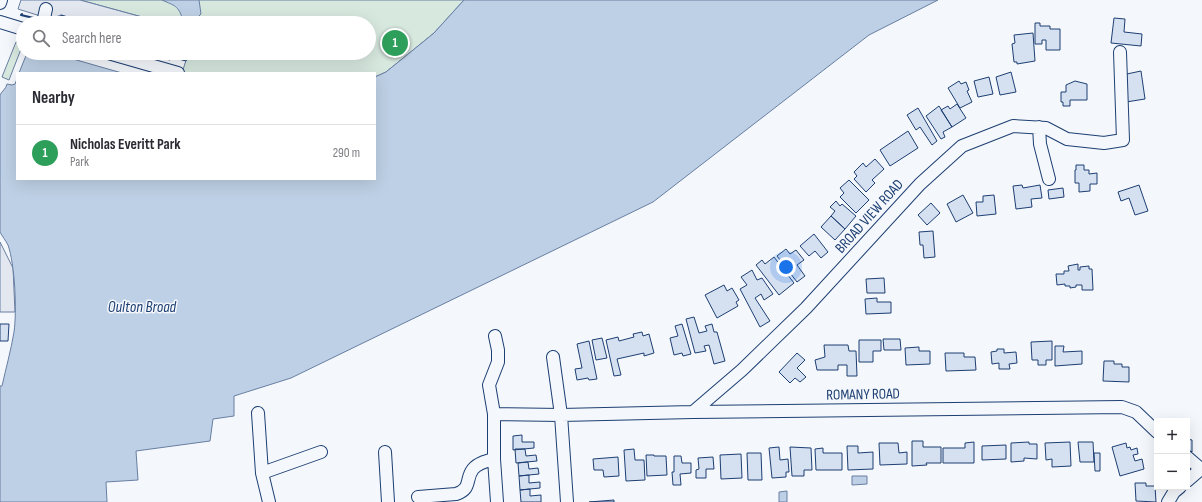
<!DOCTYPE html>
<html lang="en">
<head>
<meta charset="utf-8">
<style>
	:root { --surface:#fff; --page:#f7f7f7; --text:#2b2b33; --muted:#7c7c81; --line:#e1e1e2; --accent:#c62828 }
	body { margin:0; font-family:"Sofia Sans Condensed",sans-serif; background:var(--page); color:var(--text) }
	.controls { position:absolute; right:12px; bottom:12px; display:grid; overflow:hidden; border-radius:0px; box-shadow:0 4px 16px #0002 }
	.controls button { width:36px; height:36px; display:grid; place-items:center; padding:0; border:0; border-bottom:1px solid var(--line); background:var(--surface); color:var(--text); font:20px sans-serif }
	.you { position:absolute; left:786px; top:267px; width:14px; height:14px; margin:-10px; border:3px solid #fff; border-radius:50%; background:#1a73e8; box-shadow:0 0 0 6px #1a73e833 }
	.badge { display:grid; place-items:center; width:26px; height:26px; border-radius:50%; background:var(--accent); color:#fff; font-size:13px; font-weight:700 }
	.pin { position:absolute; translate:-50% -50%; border:2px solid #fff; box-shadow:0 1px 4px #0006 }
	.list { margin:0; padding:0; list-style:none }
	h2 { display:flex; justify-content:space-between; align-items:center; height:52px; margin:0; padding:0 16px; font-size:17px }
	h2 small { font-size:13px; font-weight:400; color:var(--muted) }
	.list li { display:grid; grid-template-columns:26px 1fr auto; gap:12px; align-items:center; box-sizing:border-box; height:56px; padding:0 16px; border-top:1px solid var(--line) }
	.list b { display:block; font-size:15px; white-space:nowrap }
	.list p { margin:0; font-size:13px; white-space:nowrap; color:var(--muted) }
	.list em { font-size:13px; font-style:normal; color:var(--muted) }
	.icon { flex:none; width:22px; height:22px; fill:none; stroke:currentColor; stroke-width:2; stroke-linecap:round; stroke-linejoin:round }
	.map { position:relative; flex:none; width:1202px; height:502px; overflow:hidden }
	.search { position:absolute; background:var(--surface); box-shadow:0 4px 16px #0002; left:16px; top:16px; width:360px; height:44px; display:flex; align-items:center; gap:10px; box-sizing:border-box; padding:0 14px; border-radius:22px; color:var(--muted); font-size:15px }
	.panel { position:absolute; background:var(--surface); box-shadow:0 4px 16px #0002; left:16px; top:72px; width:360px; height:108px; border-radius:0px }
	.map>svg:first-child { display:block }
	.green { fill:#d7e8df; stroke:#687fa3 }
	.parking { fill:#e3e8f0; stroke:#687fa3 }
	.water { fill:#bed0e5; stroke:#687fa3 }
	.building { fill:#d5e0f0; stroke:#1d3f73 }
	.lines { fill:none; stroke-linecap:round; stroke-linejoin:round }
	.minor-casing { stroke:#1d3f73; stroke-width:14 }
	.minor { stroke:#f4f7fb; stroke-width:12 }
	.wall { stroke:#1d3f73; stroke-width:2 }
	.labels { text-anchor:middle; stroke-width:3; stroke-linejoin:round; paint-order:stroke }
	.street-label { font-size:15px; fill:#1d3f73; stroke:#f4f7fb }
	.water-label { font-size:16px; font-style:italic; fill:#1d3f73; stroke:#f4f7fb }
</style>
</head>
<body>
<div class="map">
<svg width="1202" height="502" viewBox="0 0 1202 502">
	<rect width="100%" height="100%" fill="#f4f7fb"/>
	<path class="green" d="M80,0H464L434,33L386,72L375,77V73H182L188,54L199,57L200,53H369V23H164Z
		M16,42L23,44L9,80L2,77Z"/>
	<path class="parking" d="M21,0H80L164,23H88L61,15L50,19L18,9Z
		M0,242L13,268L15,312H0Z"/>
	<path class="water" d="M162,0H199L201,14L196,19L186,22L183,20C178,5 175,6 162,0Z
		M464,0H938L869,35L653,202L291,378L234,396V416L213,419L210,441L136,451L138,480L106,482L107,502H0V386H2C6,368 11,350 14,332C17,311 15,265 8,245C6,241 2,236 0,232V95C2,91 6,89 7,84L12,85L15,84L17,79V179H375V77L386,72L434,33Z
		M27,53H52L122,73H19Z
		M852,476H867V484L852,485Z
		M787,491V502H779V492Z"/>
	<path class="building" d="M61,15L80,21L79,23H59Z
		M313,18L317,23H305L306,20Z
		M1114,18L1125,19L1124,32L1142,34L1141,46L1111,43Z
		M1035,23H1040V26H1050V29H1060V50H1046V40H1042V44H1035Z
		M1033,33L1035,61L1017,64V62H1014L1012,44L1015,43L1014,35Z
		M157,53H186L188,54L186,61L171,57L170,60L162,58L163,55Z
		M1141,71L1145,99L1126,102L1122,75Z
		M1011,72L1016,92L1000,95L996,77Z
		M989,77L993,94L978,97L974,81Z
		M959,81L961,84L966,82L969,90L967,91L972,102L960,108L948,88Z
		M1075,81L1087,84V100H1070V106H1063V102H1061V92H1066V85Z
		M957,104L966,118L952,127L941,110L948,106L950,109Z
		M939,106L952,127L943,132L945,137L941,139L926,116Z
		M918,108L937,141L932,145L920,127L916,130L907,115Z
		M908,131L918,148L890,166L880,150Z
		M875,159L884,169L872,180L875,183L866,192L854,179L857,176L854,172L863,163L866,167Z
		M1076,165H1084V170H1089V174L1097,173V184H1090V191L1079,192V183H1075V170H1076Z
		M849,180L869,200L856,213L840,197L844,193L840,188Z
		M1022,185L1023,188L1040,185L1042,198L1031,199L1032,207L1016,209L1013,186Z
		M1139,185L1148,211L1135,215L1129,198L1121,201L1118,192Z
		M1063,188L1064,197L1049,199L1048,190Z
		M963,195L973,213L956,222L947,204Z
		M994,195L996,214L977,216L976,202H983V196Z
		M836,201L840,206L842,204L856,216L845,229L831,216L835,211L830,207Z
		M931,203L940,213L927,225L918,215Z
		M831,216L845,229L835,240L821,227Z
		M933,231L935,257L924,258L923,245H920L919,232Z
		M814,234L828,252L821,258L815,251L809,256L800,246Z
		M786,249L790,254L796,250L804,260L797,265L805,276L797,282L777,256Z
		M774,257L794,283L779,295L756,265L762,260L765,264Z
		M1078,264V270H1080V267L1089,266V269H1092L1093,290H1082V285H1076V287L1070,288V286H1065V284L1057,285L1056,274H1064V271H1069L1068,266Z
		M752,270L757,280L762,278L773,294L764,300L761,294L755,298L770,321L760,327L740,289L747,285L741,277Z
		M884,278L885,293H867L866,279Z
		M724,285L727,291L732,288L739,300L736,302L738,306L717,318L705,295Z
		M877,298V302H891V313L866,314L865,299Z
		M694,317L699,333L707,331L705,326L712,324L714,332H717L725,361L714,364L709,345L704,346L706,351L695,353L686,319Z
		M0,324H9L8,341H0Z
		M682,324L691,354L683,356L682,353L674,355L670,338L678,336L675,326Z
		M642,332L643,336L649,334L654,353L644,356V353L617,359L621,375L614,376L606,340L618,337L619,341L634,337L633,334Z
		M602,338L607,358L596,360L592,340Z
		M883,339H900L901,350H884Z
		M859,340H881V351H873V362H859Z
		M589,341L597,379L589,380L588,378L577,380L575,369L582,368L577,344Z
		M1052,341V360H1046V365H1038V360H1032L1031,342Z
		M824,345H848L849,351H856L857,376H847V365H838V370H817L815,360L825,357Z
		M1055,346H1064L1063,352L1082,351V364L1055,366Z
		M919,347V351H930V364L906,365L905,348Z
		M997,349H1004V353L1016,352L1017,363L1009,364L1010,369H999V363L992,364L991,352L997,351Z
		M797,353L805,360L797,368L806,377L800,382L795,378L790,383L779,372Z
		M945,353H964V357H975L976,370L946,371Z
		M1104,361H1114V364H1122V367H1129V382L1103,381Z
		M522,435V442H534V448L513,450V436Z
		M1187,439L1192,440V452L1187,449Z
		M912,441H923V447H941V463H926L927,465L912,466Z
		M974,442V463H943V448H965V443Z
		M1029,442V444H1037V459L1024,458V461L1011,462V443Z
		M1070,442L1071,466L1052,467V459L1046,460L1045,443Z
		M1078,442H1093L1094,462H1080Z
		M879,443H898L899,453L907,452V464L880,465Z
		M1126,443L1127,448L1130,447L1131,450L1137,448L1138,454L1133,455L1135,461L1142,459L1144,469L1120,476L1112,447Z
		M1006,445V459L982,460V446Z
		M847,446H858V453L873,452V469L848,470Z
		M779,447L780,460L788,459L789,472H786V477L772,478L769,448Z
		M790,447L811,448L812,470H804V476H792Z
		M823,448V453H842V470H816L815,449Z
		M515,449H525L526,456L536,455L537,461L516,463Z
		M634,449L635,460H644L645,480L626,481L624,450Z
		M747,453H761L762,480H748Z
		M1094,453H1100V471H1095Z
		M741,454L742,478L721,479L720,455Z
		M646,455H654V456H666L667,475L647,476Z
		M674,456H681L682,463H691V473L680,474L681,485H673L672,472H674Z
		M618,457L619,476L604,477L603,470H594L593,459Z
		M713,457L714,469H706V478H696V470L699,469L698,458Z
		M528,462L529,469L538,468L539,474L519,476L518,463Z
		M529,475V483L540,482V488L520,490L519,476Z
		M1135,483H1146V486H1155L1156,502L1136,501Z
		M530,489V496L541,495V502H521L520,490Z
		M614,500V502H589Z"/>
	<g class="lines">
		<g class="minor-casing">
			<path id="minor" d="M0,3L1,0
				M0,22L23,29
				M43,23L46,9
				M108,53L178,73
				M1039,127L1040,144L1049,179
				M495,336L498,350V362L489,385L494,414V459L497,502
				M553,357L561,415L567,502
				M693,412L742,370L806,308L920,184L962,146L1013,126L1046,128L1067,139L1104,143L1123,140L1120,52
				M258,413L262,473L269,502
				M494,414L561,415L693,412L1122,407L1136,412L1157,432
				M385,452L388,502
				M1187,457L1201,469
				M262,473L321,452
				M1187,481L1202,468
				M418,497L456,494C472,489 465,479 473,469C478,463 487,461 494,459
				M1168,502L1174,492L1180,487"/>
		</g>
		<use href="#minor" class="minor"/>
		<path class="wall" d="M22,14L21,15L38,19L39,18
			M21,37H23"/>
	</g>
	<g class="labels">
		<g class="street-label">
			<text transform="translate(869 216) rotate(-48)" y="5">BROAD VIEW ROAD</text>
			<text transform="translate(863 394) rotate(-1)" y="5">ROMANY ROAD</text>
		</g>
		<g class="water-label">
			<text x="142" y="312">Oulton Broad</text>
		</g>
	</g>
</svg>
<div class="controls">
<button>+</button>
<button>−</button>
</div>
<div class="you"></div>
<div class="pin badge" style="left:395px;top:43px;background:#2e9e5b">1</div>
<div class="search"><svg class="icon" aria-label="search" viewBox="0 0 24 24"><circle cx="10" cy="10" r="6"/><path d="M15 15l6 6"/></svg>Search here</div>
<section class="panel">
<h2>Nearby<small></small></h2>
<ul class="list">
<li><span class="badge" style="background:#2e9e5b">1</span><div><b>Nicholas Everitt Park</b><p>Park</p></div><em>290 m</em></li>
</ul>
</section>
</div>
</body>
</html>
